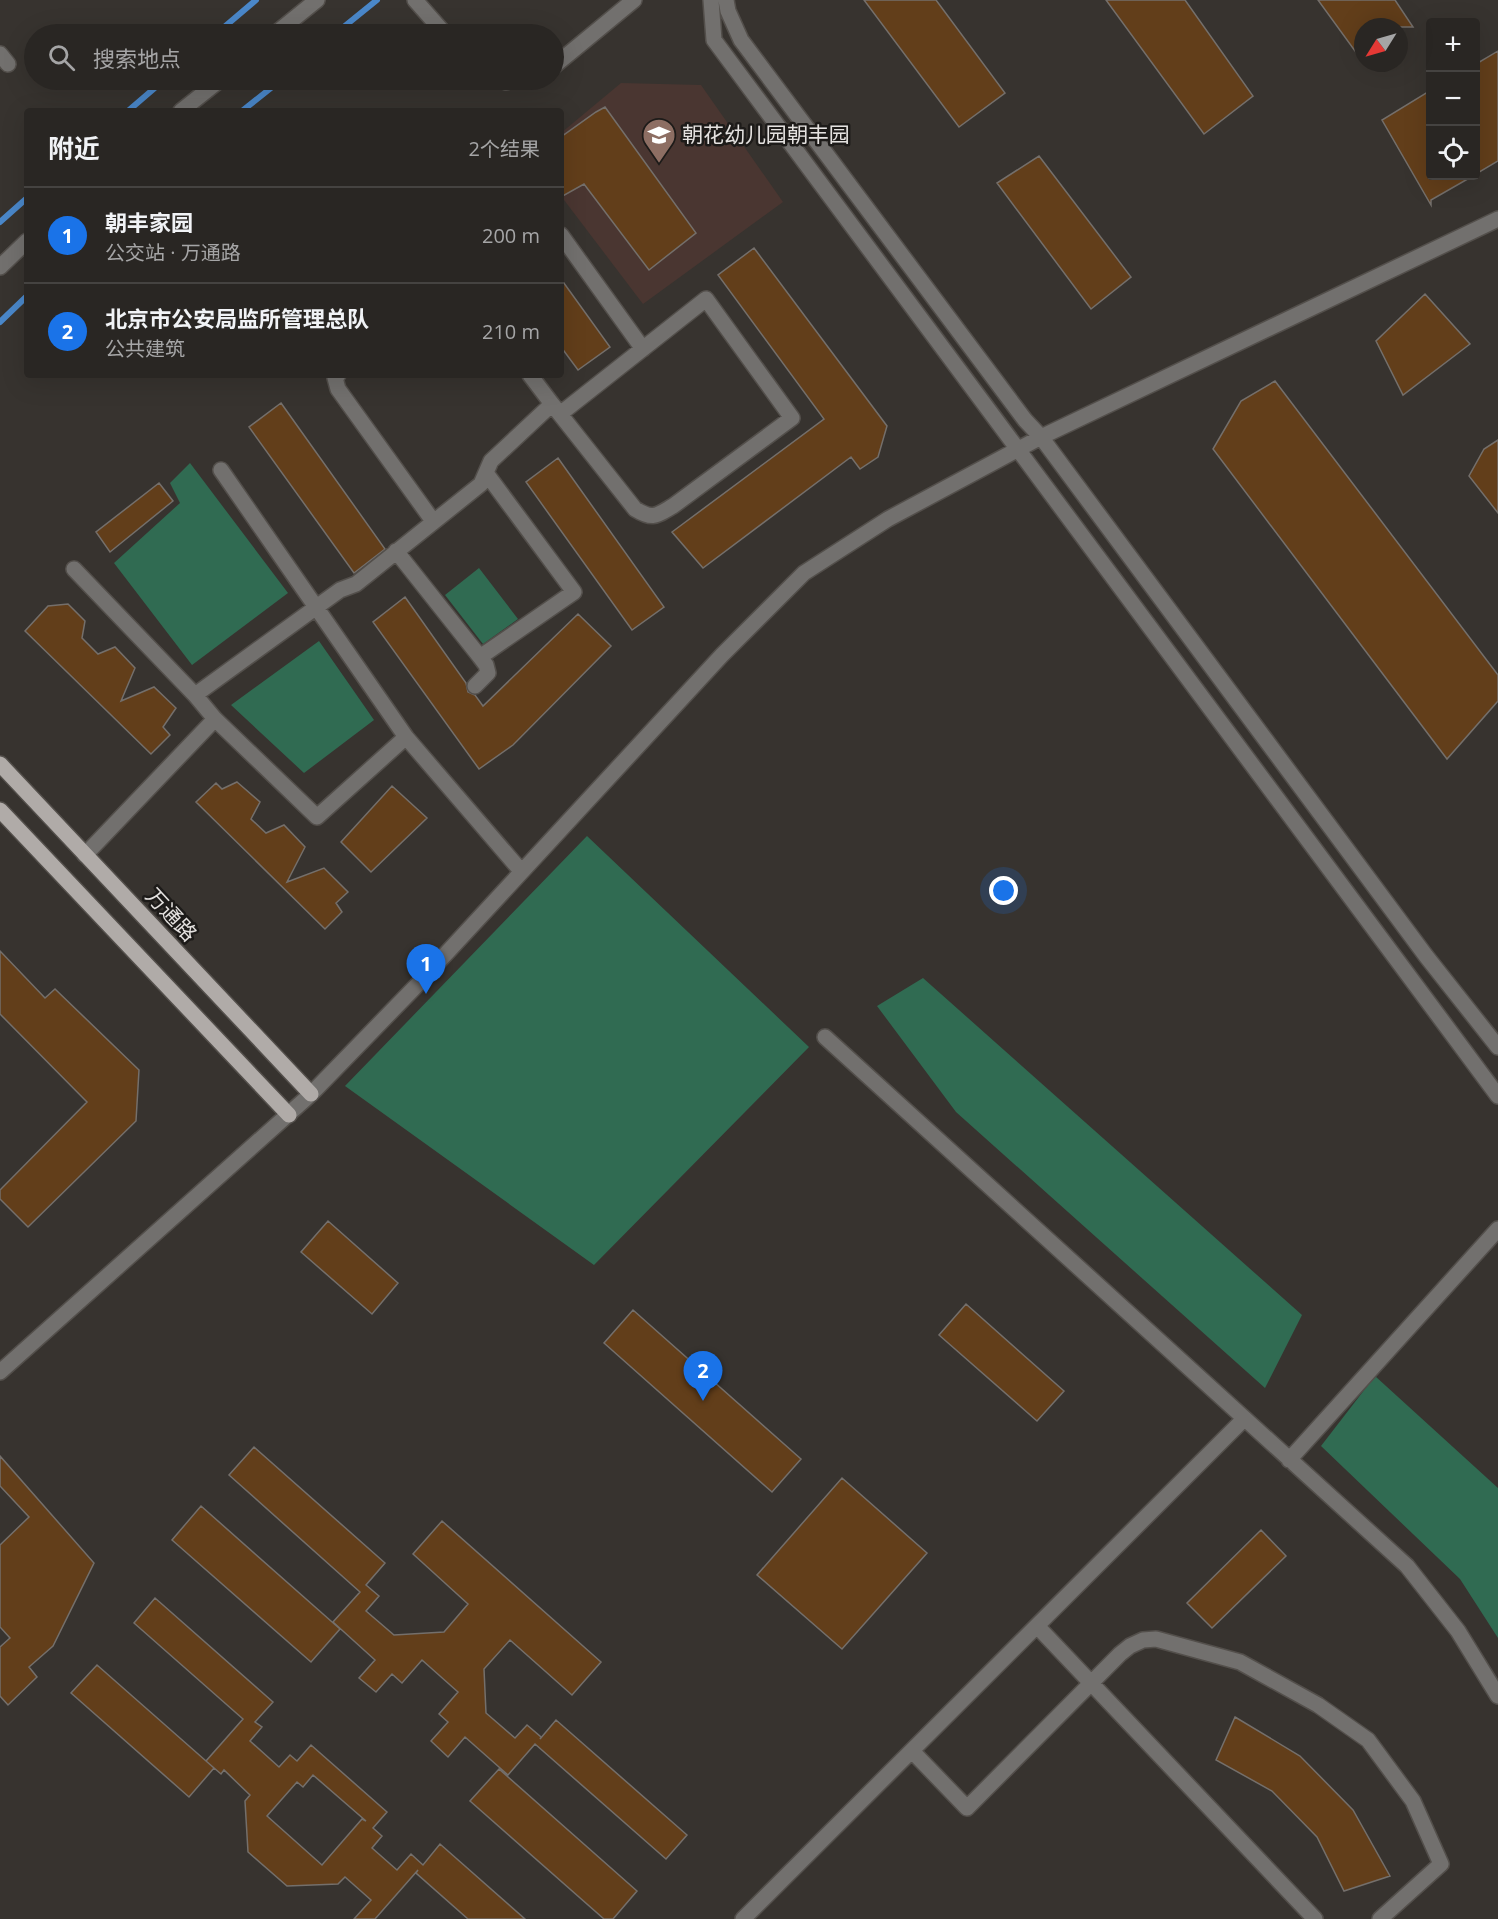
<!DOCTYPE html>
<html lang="zh">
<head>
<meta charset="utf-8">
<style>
	:root { --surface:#292623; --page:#353230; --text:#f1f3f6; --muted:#a5a5a6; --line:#454341; --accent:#1a73e8 }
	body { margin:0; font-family:"Open Sans","Noto Sans SC",sans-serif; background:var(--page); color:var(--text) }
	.controls { position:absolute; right:18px; top:18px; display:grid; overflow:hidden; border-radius:6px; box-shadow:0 6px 24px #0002 }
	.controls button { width:54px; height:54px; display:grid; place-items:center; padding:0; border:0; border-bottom:2px solid var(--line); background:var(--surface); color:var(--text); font:30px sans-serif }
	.compass { position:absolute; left:1354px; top:18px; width:54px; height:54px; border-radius:50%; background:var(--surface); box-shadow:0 6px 24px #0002; rotate:233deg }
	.you { position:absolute; left:1004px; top:891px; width:21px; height:21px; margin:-15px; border:4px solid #fff; border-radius:50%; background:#1a73e8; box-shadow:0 0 0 9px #1a73e833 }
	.badge { display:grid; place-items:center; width:39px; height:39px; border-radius:50%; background:var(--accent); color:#fff; font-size:20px; font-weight:700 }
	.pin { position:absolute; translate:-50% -50px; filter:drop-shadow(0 2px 3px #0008) }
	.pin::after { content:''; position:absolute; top:32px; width:21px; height:18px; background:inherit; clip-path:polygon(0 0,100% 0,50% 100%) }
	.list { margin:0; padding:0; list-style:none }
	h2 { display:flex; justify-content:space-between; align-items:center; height:78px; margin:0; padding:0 24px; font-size:26px }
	h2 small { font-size:20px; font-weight:400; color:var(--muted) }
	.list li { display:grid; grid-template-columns:39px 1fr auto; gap:18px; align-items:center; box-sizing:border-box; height:96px; padding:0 24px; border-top:2px solid var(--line) }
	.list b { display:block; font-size:22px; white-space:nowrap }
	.list p { margin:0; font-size:20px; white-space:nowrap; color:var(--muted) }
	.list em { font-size:20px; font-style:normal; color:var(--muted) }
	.icon { flex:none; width:33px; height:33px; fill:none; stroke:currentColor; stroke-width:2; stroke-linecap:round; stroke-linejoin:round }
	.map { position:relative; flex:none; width:1498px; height:1919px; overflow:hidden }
	.search { position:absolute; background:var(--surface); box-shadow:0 6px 24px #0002; left:24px; top:24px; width:540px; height:66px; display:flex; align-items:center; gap:15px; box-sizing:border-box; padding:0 21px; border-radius:33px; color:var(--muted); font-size:22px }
	.panel { position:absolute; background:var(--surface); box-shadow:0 6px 24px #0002; left:24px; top:108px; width:540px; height:270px; border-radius:6px }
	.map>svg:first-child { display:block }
	.education { fill:#4a3631 }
	.green { fill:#306b52 }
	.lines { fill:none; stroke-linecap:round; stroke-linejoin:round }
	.stream { stroke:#4a87c9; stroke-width:6 }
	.building { fill:#623e1a; stroke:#746f6b; stroke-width:1.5; fill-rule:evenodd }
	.minor-casing { stroke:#534f4b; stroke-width:18 }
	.major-casing { stroke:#534f4b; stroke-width:18 }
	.minor { stroke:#72706e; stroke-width:15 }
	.major { stroke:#b0aba8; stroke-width:15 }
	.labels { text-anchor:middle; stroke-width:5; stroke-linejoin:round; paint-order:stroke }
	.poi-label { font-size:21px; fill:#e5e2e0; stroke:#1d1b19; text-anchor:start }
	.street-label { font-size:21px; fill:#e5e2e0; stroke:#1d1b19 }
</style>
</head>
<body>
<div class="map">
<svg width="1498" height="1919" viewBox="0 0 1498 1919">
	<rect width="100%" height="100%" fill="#37332f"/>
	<path class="education" d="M621,83L701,85L783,202L643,304L561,196V133Z"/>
	<path class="green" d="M190,463L288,593L192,665L114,563L180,503L170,483Z
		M479,568L518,619L483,644L445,595Z
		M319,641L374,720L304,773L231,705Z
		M587,836L809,1047L594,1265L345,1086Z
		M923,978L1302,1315L1265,1388L956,1112L877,1006Z
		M1375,1376L1498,1488V1638L1460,1579L1321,1446Z"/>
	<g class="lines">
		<path class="stream" d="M216,34L256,0
			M335,34L377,0
			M128,111L164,80
			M242,111L281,80
			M0,222L27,198
			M0,322L27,296"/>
	</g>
	<path class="building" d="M864,0H936L1005,93L959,127Z
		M1106,0H1185L1253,96L1204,134Z
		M1318,0H1395L1413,27H1363V62Z
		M1498,51V161L1476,174V64Z
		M1431,90V176H1473L1431,200V205L1382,120Z
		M605,107L696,233L649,270L584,184L561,197V137L596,112Z
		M1039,156L1131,277L1091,309L997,183Z
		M754,248L887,426L878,457L860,469L851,457L703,568L672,532L824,419L718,275Z
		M561,279L610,347L578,370L561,347Z
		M1425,294L1470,344L1403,395L1376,341Z
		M1275,381L1498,675V701L1447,759L1213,449L1241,401Z
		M281,403L385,549L354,573L249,427Z
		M1498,440V513L1469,476L1484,449Z
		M558,458L664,607L632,630L526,482Z
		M159,483L173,501L110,552L96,532Z
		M405,597L466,683L468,692L475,695L483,706L578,614L611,646L513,745L479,769L373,622Z
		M68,604L85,621L82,638L98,654L115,647L135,668L121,701L154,687L176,708L163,727L170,735L151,754L25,631L48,606Z
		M237,782L260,802L251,819L266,833L284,825L305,847L287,882L324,868L348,892L336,903L342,912L325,929L196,802L216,783L222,789Z
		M392,786L427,818L371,872L341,842Z
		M0,951L45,998L55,989L139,1070L136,1121L28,1227L0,1199V1190L87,1102L0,1014Z
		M328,1221L398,1283L372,1314L301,1252Z
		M966,1304L1064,1391L1037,1421L939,1335Z
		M633,1310L801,1459L772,1492L604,1343Z
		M254,1447L385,1563L366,1585L379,1596L366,1611L394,1635L444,1632L468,1604L413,1554L442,1521L601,1662L572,1695L510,1640L484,1669L486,1713L515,1738L527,1725L541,1737L540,1739L556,1720L687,1835L666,1859L535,1744L508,1775L465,1737L448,1757L431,1741L448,1722L439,1714L458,1692L422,1660L402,1683L392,1674L376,1692L359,1678L375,1660L333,1622L360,1592L229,1475Z
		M0,1456L94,1563L53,1646L29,1667L37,1677L8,1705L0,1696V1647L10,1638L0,1627V1545L29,1517L0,1486Z
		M842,1478L927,1553L842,1649L757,1575Z
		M201,1506L340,1629L311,1662L172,1540Z
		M1261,1530L1286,1556L1212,1628L1187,1603Z
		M155,1598L273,1702L255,1722L262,1727L250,1741L279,1767L290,1755L297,1761L311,1745L387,1812L373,1828L382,1836L372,1848L397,1870L411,1854L423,1865L440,1844L525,1919H468L416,1873L418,1870L375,1919H354L371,1900L345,1877L338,1884L287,1886L248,1852L245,1801L250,1795L224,1770L221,1774L206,1761L243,1719L134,1623ZM313,1775L366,1821L362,1819L322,1865L267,1816L297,1782L303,1787Z
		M97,1665L214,1768L189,1797L71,1693Z
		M1235,1717L1300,1756L1353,1810L1390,1876L1344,1891L1317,1837L1272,1791L1216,1760Z
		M499,1769L637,1891L613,1919H604L470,1801Z"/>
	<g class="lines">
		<g class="minor-casing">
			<path id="minor" d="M415,0L445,34
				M711,0L714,40L1498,1096
				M726,0L728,11L741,40L1025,420L1041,437L1426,956L1498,1047
				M275,34L317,0
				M0,54L8,64
				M554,66L634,0
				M502,80L506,82L512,80
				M181,111L220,80
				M561,235L643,349
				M0,267L27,241
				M338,375L335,378L338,389L433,521
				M552,404L635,509C653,520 656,516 673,506L792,418L706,299L560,414
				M221,470L406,737
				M396,551L480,657L574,592L486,473
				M74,569L195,695
				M475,686L488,673L486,665L480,657
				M215,719L317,817L406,737L521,871
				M85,855L215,719L195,695L340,590L356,584L481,484L491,461L552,404L530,375
				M825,1037L1407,1566L1458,1631L1498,1696
				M0,1372L311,1094L418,984L722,655L804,573L888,519L1041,437L1498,219
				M1289,1460L1498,1229
				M1037,1626L1315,1919
				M912,1751L967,1808L1120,1654L1130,1646L1143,1640L1156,1639L1240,1662L1318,1705L1368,1740L1413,1801L1441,1864L1380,1919
				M743,1919L1244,1419"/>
		</g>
		<g class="major-casing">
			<path id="major" d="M0,764L311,1094
				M0,810L289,1115"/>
		</g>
		<use href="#minor" class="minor"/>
		<use href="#major" class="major"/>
	</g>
	<defs>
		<g id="school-pin" transform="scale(1.725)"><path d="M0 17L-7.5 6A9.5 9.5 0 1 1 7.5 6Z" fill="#8d6e63" stroke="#1d1b19"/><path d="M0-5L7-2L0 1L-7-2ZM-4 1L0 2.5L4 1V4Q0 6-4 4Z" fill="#fff"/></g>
	</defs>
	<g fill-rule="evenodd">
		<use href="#school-pin" x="659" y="135"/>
	</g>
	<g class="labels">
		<g class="poi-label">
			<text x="682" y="142">朝花幼儿园朝丰园</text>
		</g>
		<g class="street-label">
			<text transform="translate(171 915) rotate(47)" y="7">万通路</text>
		</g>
	</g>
</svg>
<div class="controls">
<button>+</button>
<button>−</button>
<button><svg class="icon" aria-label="locate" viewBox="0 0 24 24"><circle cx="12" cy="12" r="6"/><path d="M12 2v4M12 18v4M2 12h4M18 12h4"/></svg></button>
</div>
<svg class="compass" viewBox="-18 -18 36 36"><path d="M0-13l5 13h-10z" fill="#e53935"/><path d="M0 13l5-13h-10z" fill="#a5a5a6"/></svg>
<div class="you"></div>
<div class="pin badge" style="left:426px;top:994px">1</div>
<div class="pin badge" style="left:703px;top:1401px">2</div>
<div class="search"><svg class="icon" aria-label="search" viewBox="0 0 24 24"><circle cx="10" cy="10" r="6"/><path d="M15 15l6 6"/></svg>搜索地点</div>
<section class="panel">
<h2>附近<small>2个结果</small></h2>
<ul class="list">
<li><span class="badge">1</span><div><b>朝丰家园</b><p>公交站 · 万通路</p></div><em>200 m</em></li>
<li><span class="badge">2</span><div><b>北京市公安局监所管理总队</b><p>公共建筑</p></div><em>210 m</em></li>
</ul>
</section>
</div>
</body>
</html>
